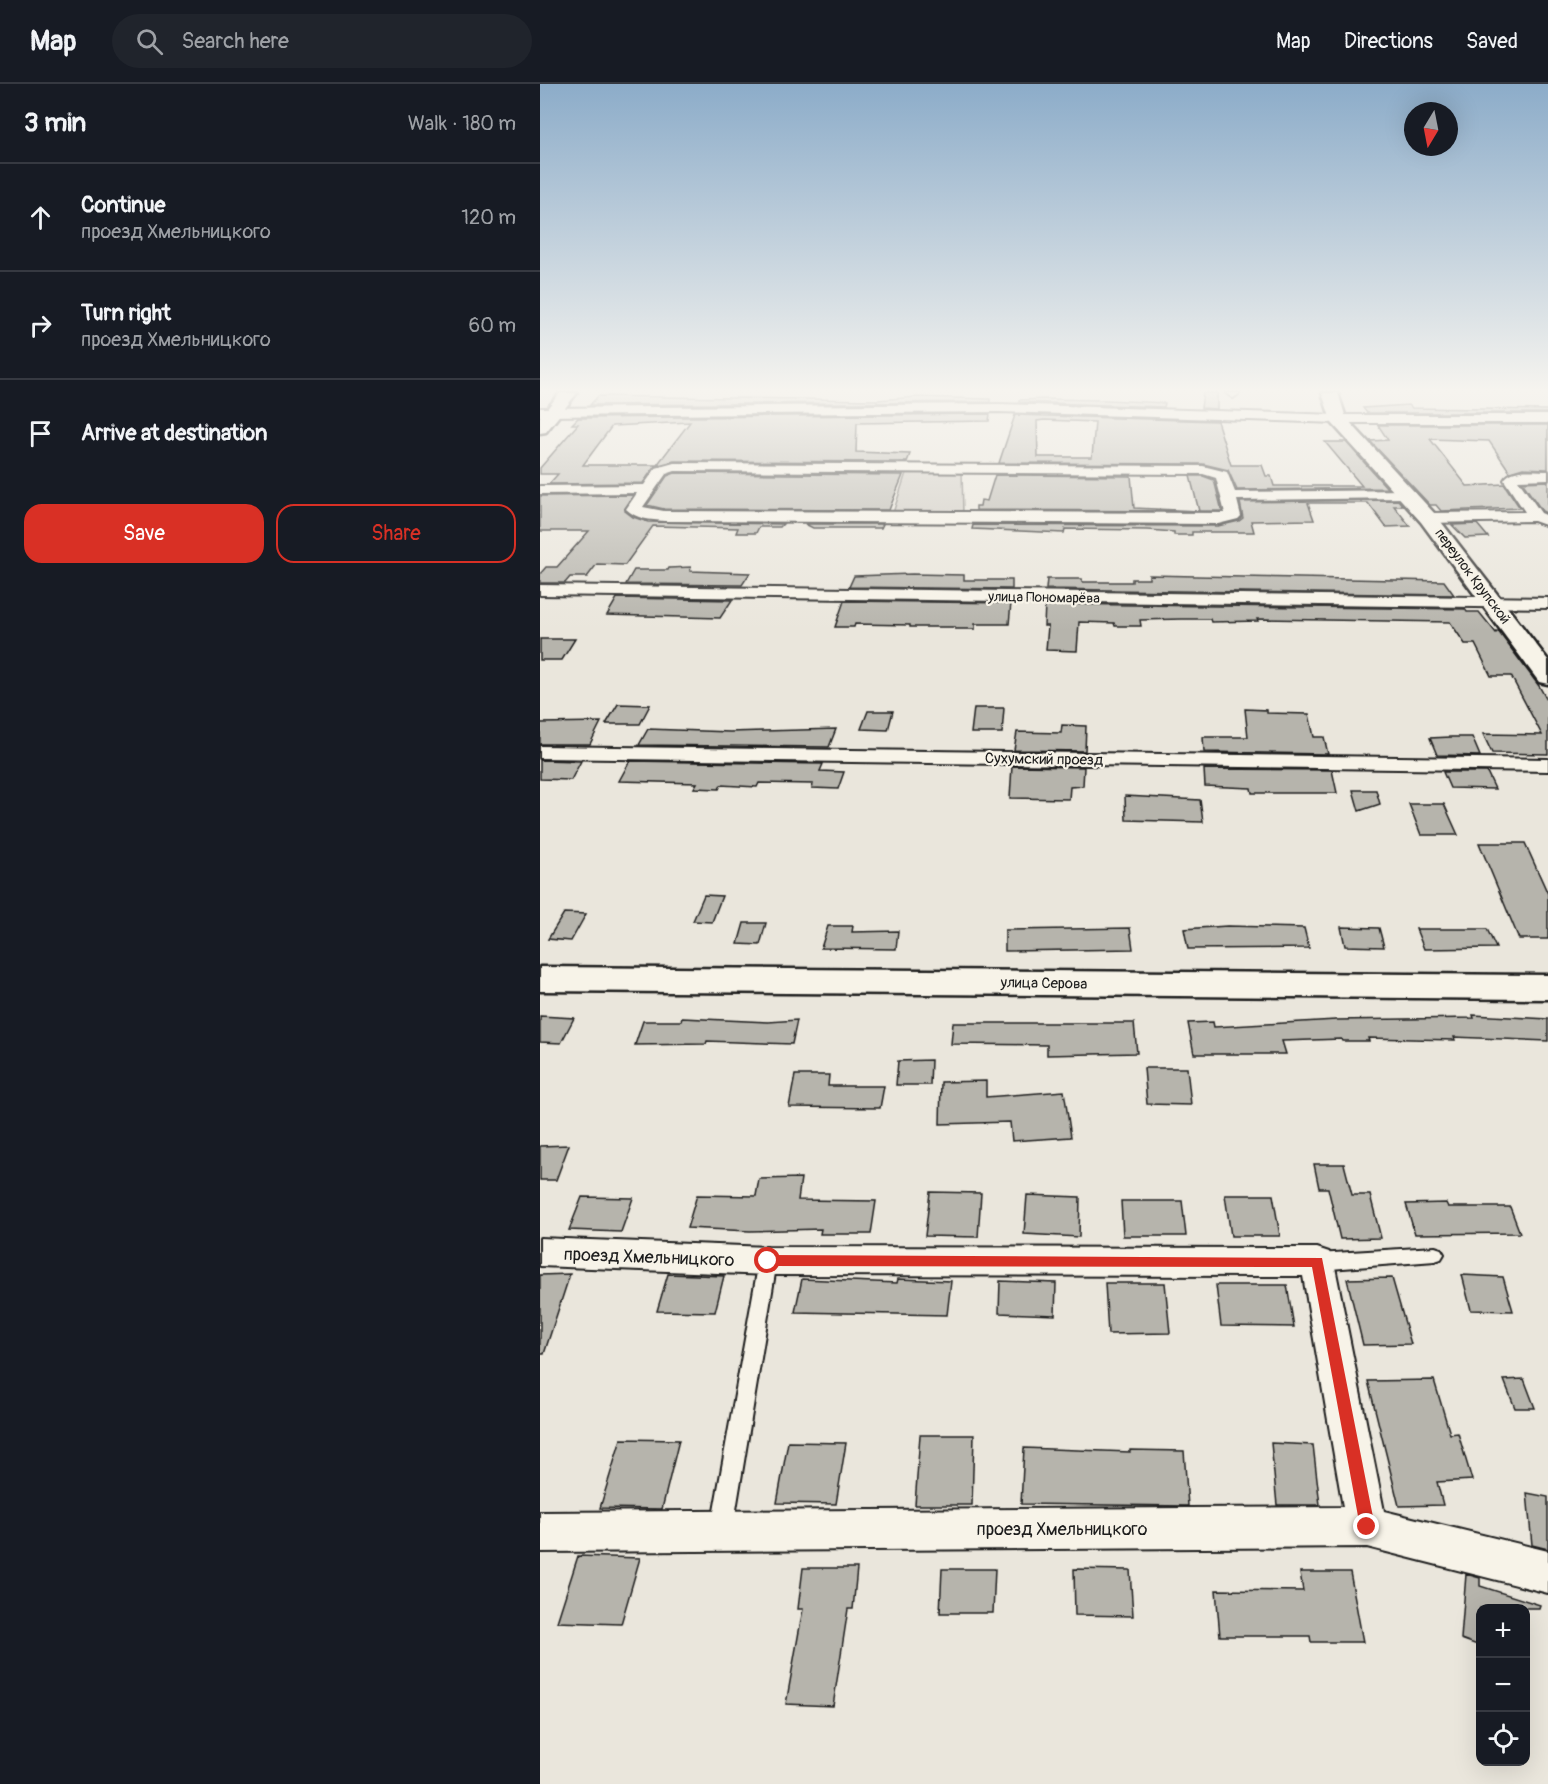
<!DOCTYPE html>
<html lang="en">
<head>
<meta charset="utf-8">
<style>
	:root { --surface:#171b24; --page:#20242c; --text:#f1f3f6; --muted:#9ea1a6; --line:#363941; --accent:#d93025 }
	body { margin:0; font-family:Pangolin,sans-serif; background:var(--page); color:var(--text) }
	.controls { position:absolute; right:18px; bottom:18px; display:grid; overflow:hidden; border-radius:12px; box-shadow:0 6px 24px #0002 }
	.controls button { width:54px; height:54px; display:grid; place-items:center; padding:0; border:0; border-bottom:2px solid var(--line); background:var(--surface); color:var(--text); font:30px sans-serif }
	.compass { position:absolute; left:864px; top:18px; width:54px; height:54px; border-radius:50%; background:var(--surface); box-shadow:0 6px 24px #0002; rotate:190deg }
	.stop { position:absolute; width:18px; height:18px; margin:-14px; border:4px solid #d93025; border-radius:50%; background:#fff }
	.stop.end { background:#d93025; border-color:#fff; box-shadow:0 2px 6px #0008 }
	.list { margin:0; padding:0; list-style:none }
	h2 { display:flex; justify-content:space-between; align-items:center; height:78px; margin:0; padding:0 24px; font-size:26px }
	h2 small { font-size:20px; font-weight:400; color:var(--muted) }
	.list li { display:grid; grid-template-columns:39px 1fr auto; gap:18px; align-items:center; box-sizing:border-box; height:108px; padding:0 24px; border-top:2px solid var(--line) }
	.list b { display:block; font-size:22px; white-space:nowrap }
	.list p { margin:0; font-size:20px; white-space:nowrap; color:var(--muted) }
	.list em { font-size:20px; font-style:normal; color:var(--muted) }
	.actions { display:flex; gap:12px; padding:18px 24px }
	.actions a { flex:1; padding:14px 0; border:2px solid var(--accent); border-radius:18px; text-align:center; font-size:21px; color:var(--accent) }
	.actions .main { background:var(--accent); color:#fff }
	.icon { flex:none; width:33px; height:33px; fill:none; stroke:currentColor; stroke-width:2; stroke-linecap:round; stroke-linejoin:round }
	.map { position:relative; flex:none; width:1008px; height:1700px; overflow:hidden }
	header { display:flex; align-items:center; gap:36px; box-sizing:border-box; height:84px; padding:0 30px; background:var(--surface); border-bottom:2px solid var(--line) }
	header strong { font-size:28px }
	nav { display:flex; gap:33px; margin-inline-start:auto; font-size:21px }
	.search { width:420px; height:54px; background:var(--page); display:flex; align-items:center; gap:15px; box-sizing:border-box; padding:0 21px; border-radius:33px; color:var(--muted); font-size:22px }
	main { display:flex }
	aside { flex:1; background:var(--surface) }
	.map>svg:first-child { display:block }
	.green { fill:#ccc8c0; stroke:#74726e; stroke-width:1.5 }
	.building { fill:#b6b4ac; stroke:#1c1c1c; stroke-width:1.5; fill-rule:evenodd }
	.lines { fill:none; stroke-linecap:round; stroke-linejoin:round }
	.lane-casing { stroke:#1c1c1c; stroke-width:4 }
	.street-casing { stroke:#1c1c1c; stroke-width:4 }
	.secondary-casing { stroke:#1c1c1c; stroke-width:5 }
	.lane { fill:#f7f3e8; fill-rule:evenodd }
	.street { fill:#f7f3e8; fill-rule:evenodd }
	.secondary { fill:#f7f3e8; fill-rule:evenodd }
	.route { fill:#d93025 }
	.labels { text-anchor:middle; stroke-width:4.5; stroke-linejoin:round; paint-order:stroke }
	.far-street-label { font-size:14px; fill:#1c1c1c; stroke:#f7f3e8 }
	.street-label { font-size:15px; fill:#1c1c1c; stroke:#f7f3e8 }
	.near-street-label { font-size:18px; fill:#1c1c1c; stroke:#f7f3e8 }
</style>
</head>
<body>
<header>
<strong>Map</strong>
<div class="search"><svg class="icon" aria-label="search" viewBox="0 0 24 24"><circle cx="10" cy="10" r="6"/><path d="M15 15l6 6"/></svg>Search here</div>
<nav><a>Map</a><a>Directions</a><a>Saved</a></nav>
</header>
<main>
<aside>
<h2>3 min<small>Walk · 180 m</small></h2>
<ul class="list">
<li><svg class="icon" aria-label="ahead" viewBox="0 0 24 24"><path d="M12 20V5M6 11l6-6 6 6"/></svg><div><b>Continue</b><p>проезд Хмельницкого</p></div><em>120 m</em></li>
<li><svg class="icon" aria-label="right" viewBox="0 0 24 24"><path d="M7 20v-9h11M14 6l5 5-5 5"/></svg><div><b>Turn right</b><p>проезд Хмельницкого</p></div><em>60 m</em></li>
<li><svg class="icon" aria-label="arrive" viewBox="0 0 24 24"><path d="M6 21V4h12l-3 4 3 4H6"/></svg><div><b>Arrive at destination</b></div></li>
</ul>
<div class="actions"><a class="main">Save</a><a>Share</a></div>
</aside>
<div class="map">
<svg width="1008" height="1700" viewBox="0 0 1008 1700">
	<rect width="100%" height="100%" fill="#eae6dc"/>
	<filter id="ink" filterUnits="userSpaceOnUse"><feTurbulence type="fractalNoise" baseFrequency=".0167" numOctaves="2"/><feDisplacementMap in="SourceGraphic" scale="12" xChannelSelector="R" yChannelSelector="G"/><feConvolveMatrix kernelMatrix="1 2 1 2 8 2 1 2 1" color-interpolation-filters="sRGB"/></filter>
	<g filter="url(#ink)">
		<path class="green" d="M367,386H422L423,432H352Z"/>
		<path class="building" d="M663,309H677V325L661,324Z
			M58,312L337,316L377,313L450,315V318L50,321Z
			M505,315L568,316L625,319L624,323L479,318V316Z
			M869,321L872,324L1008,326V329H827L823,324Z
			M450,330L449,337L317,339L316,368L370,370L367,378L134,377L115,382L103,399L9,400L18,390H0V384L38,340H32L38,334ZM150,338L117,381H43L72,342Z
			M475,331L677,337L691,381H722L726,392H731L734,402H822L785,358H806L847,404L697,406L688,386L663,380L459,379ZM504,336L555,338L552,373H498L497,337Z
			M838,341H1008V385L983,384L970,388L949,357L890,355L927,402L964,400L980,424L901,427L896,421H890L830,357L848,356Z
			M135,389L363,391L349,426L124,425L107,421L127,392Z
			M455,391L591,392L594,424L659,427L436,426V422H440L441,416L447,417Z
			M650,392H663L674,396L682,427H659Z
			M1008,397V430L1002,427L982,398Z
			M93,411L85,427L93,433L108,438L243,440L240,443H219L216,449H196L198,444L113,442L85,481L57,480L47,493H30L25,499H0V490L6,483H17L49,447H0V412Z
			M858,416L863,422H854L870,442L846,443L828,419H768L774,436L711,437L714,448H652V451H634V448L608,446L525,445L524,449L432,445L433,441L678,442L699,437L703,434L700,418Z
			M265,440H343L341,444H273Z
			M937,440L948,453L925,454L912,441Z
			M151,483L150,487L210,489L202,501L86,500L94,486H128L129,484Z
			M372,490L424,491V496H472V505L309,503L314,492Z
			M609,491L904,497L914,511L506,505L507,495H542V498H592V495H609Z
			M77,514L192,516L180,534L67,531Z
			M304,517L471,519L469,540H435V545H415V543H370V541L315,540L314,543H295Z
			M505,520L925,525L927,528H939L956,549L958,547L999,602L1008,618V670L952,669L943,650L1002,651L971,592H951L935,560H925L910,538L717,535L718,537L671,538L670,535H641L600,536L601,542H575L574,539L539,538L537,567L506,566L508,542H504Z
			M0,555H35L22,576H0Z
			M78,620L110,621L100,640H66Z
			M434,624H464L462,649H431Z
			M705,625L727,626V629L769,630L774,653H784L788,670L664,668L663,653H708Z
			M328,627H353L348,646L321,645Z
			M61,638L50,660H0V639Z
			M522,641L546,642L545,667L474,666L477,648L521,649Z
			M108,645L190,648L296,645L289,663L99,661Z
			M911,653H932L940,672L897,671L890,654Z
			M0,676L41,677L31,696L0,695Z
			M90,677L283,680L280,687L304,688L298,705L272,704L273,700L219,699L217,703L181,701L179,705L154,704L157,699L79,697Z
			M472,682L544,683L543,702L530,703L529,715L470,714Z
			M664,685L792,686L797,709H712L711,704L665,702Z
			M903,688H947L955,705L910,704Z
			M813,706H836L840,720L819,727Z
			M585,712L660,716L663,738L586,736Z
			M869,720H904L918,751H881Z
			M939,759H985L1008,810V855H979Z
			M164,811L182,812L172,838L153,837Z
			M24,829L46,830L31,857L8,855Z
			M204,839H226L220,861L198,860Z
			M288,842H313L312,848L358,847L356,865L281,864Z
			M687,842L764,844L769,864L648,865L644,845Z
			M801,843L839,844L844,863L805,862Z
			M590,844L593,865L465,867V846Z
			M876,845H947L956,864L884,865Z
			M933,931L1008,935V957L914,953L915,956L828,954L829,957H802L801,955L742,957L746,970H654L648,939L673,938L674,943L796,936L934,934Z
			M0,932L34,934L21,959L0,958Z
			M142,934L228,938L257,936L252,960L167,957L166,960L95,961L103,937H141Z
			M413,939H594L597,969L507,971V961L411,960Z
			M391,976L390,1001H356L358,977Z
			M604,984H647L651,1021L607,1020Z
			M255,991H289L288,1002H344L340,1024L249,1023Z
			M446,997V1013L524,1007L531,1053L472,1057L470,1038L400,1040L401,998Z
			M29,1061L16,1096H0V1062Z
			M774,1080H804L812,1111H830L841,1154L800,1155L788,1104H779Z
			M261,1094L258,1116L336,1117L331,1150H280L281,1145L210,1147L147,1144L157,1111L216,1112L219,1095Z
			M390,1108L441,1109L438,1153L385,1152Z
			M487,1111L540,1113L539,1153L484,1150Z
			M685,1111H733L740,1152H691Z
			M42,1113L93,1114L81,1148L29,1146Z
			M581,1117H642L646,1152H583Z
			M906,1119L908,1123H970L980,1149L875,1150L866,1120Z
			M30,1190L4,1270H0V1191Z
			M128,1190L184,1192L175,1228L117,1227Z
			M922,1191L963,1193L973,1227L931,1226Z
			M852,1194L871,1260L823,1261L807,1195Z
			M262,1195L357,1199L358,1195L411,1197L407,1231L255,1228Z
			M460,1197L516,1199L515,1231L459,1229Z
			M565,1199H625L630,1249L568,1250Z
			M676,1201H747L754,1243L681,1242Z
			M984,1295L995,1324H975L964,1296Z
			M894,1296L910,1350L918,1349L932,1396L897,1398L903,1421L859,1422L828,1297Z
			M380,1351H434L432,1421H375Z
			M81,1355L139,1356L122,1425L60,1424Z
			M248,1358L306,1359L296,1420L237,1419Z
			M731,1359L773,1361L780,1421H737Z
			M484,1364L590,1368V1366L644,1367L648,1422L481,1420Z
			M987,1409L1008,1413V1465L992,1461Z
			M38,1472L100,1474L81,1540L17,1538Z
			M263,1484H317L313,1525H308L293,1622L246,1620L263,1525H258Z
			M402,1485H455L453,1529H400Z
			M534,1485L590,1486L593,1532L535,1531Z
			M760,1488H810L823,1558H771L770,1552H680L676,1506L763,1507Z
			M926,1490L940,1494V1502L1000,1521L999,1524H940V1562L921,1555Z"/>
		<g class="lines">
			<g class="lane-casing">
				<path id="lane" d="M895,1163L901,1165L904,1170L901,1175L895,1177L777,1186L771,1183L768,1178L771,1173L777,1170Z
					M228,1169L234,1172L237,1177L193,1444L190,1452L182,1455L174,1452L171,1444L219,1177L222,1172Z"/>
			</g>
			<g class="street-casing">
				<path id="street" d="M686,309H699V310L693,314Z
					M458,320L798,331H1008V339H798L458,328L0,332V324Z
					M134,379L663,382L687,388L695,408L865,406L872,410L865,414L697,416L701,432L698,435L678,440L124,437C111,436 96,435 86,425L97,409L0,410V402L104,401L116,384ZM135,387L663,390L676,394L685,429L124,427L103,423L126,390Z
					M1008,387V395L978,396L1001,429L1008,432V442L994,437L888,439L880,434L888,429L985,428L964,396C971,383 994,387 1008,387Z
					M0,501L1008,514V524L0,511Z
					M0,662L1008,675V687L0,674Z
					M0,1154L228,1163L777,1164L789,1168L794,1178L844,1427L1008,1467V1509L827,1463L0,1468V1428L803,1423L763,1192L228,1191L0,1182Z"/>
			</g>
			<g class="secondary-casing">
				<path id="secondary" d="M20,309H37L6,348L0,349V333Z
					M782,309H798L806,334L895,430L1008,576V600L999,598L881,438L792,339Z
					M0,883L1008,891V915L0,907Z"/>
			</g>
			<use href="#lane" class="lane"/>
			<use href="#street" class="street"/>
			<use href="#secondary" class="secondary"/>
		</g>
	</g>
	<linearGradient id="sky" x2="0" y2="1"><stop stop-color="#8cacc9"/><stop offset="0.56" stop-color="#f6f4ef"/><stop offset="1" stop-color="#f6f4ef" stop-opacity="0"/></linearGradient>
	<rect width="1008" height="547" fill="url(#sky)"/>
	<path class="route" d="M228,1171L782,1174L835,1443L833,1448L827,1451L822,1448L820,1443L772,1183L228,1182L221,1177Z"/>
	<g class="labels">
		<g class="far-street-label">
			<text transform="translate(933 492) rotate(53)" y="5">переулок Крупской</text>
			<text transform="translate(504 513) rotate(1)" y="5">улица Пономарёва</text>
		</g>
		<g class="street-label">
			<text transform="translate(504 675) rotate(1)" y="5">Сухумский проезд</text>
			<text transform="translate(504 899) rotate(1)" y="5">улица Серова</text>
		</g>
		<g class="near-street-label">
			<text transform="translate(109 1173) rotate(2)" y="6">проезд Хмельницкого</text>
			<text x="522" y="1451">проезд Хмельницкого</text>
		</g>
	</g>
</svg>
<div class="controls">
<button>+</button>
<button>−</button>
<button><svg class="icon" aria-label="locate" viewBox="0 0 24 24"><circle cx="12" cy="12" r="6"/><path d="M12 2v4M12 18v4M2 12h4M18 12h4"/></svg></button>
</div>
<svg class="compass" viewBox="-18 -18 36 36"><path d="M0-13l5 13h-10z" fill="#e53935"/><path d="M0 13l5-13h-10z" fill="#9ea1a6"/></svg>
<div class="stop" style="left:228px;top:1177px"></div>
<div class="stop end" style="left:827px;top:1443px"></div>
</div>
</main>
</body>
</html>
